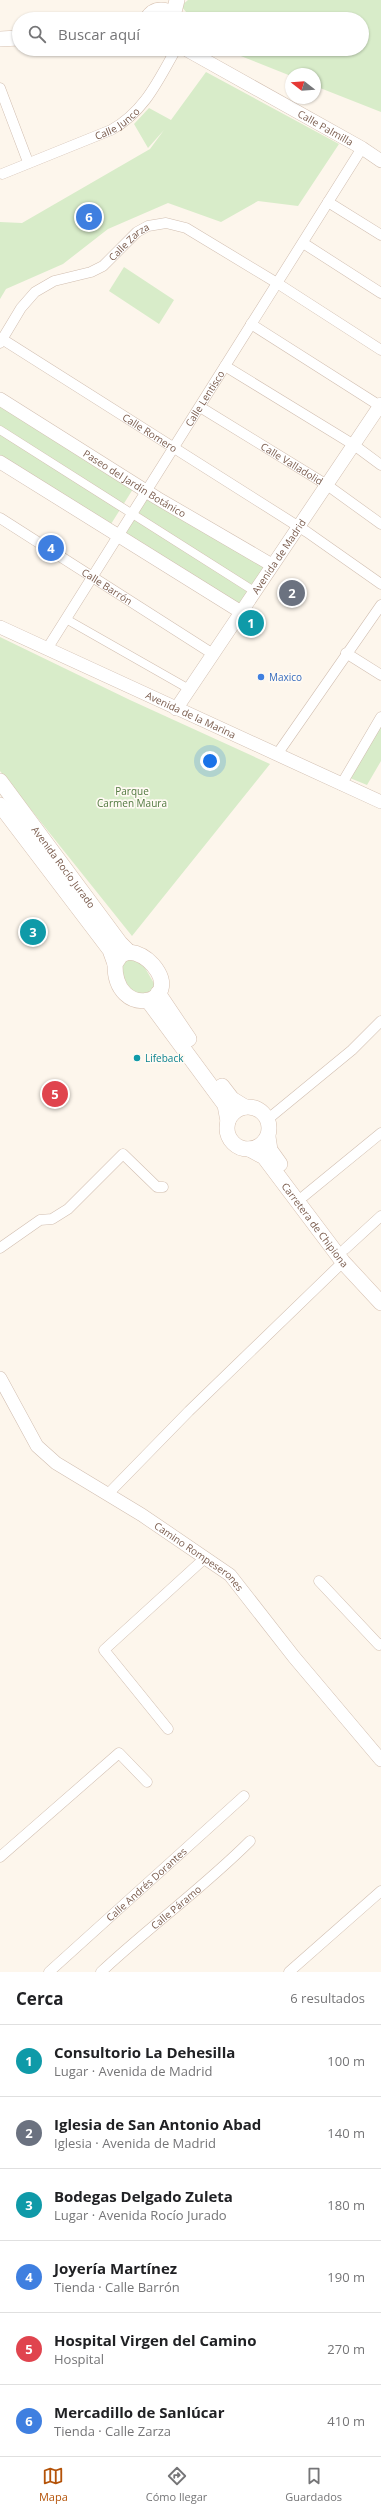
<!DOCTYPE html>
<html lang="es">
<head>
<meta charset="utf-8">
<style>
	:root { --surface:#fff; --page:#f6f6f6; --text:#202124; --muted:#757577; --line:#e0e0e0; --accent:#b45309 }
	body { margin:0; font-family:"Open Sans",sans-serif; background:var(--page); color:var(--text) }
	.compass { position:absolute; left:285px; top:68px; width:36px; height:36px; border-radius:50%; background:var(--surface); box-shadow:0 1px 3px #0004; rotate:287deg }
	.you { position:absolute; left:210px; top:761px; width:14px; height:14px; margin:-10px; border:3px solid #fff; border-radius:50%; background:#1a73e8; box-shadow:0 0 0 6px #1a73e833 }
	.badge { display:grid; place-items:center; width:26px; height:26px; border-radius:50%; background:var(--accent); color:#fff; font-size:13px; font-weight:700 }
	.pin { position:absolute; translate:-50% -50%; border:2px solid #fff; box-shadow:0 1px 4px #0006 }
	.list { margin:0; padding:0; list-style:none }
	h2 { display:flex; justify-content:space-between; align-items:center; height:52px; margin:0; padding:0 16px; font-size:17px }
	h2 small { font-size:13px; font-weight:400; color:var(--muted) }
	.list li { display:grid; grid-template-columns:26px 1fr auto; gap:12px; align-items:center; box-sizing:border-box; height:72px; padding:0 16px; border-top:1px solid var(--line) }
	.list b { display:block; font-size:15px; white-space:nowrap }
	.list p { margin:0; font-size:13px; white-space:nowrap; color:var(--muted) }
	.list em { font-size:13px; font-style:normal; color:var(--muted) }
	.icon { flex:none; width:22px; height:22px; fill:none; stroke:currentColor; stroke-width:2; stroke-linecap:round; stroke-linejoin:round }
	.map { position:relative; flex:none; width:381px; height:1972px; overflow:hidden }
	.search { position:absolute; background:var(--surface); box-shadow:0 1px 3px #0004; left:12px; right:12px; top:12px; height:44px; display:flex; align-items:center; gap:10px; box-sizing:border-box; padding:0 14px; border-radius:22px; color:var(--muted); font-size:15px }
	.sheet { height:484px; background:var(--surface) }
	nav { display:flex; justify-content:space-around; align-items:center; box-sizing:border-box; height:56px; border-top:1px solid var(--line); background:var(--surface); font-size:11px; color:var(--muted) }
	nav a { display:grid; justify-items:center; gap:2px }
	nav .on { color:var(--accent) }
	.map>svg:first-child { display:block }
	.green { fill:#d8ecc9 }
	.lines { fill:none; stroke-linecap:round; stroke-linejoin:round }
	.pedestrian-casing { stroke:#d1beb0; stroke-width:9 }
	.minor-casing { stroke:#d1beb0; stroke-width:11 }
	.tertiary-casing { stroke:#d1beb0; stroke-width:14 }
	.secondary-casing { stroke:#d6c0b0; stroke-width:16 }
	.pedestrian { stroke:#fff; stroke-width:8 }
	.minor { stroke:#fff; stroke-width:10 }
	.tertiary { stroke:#fff; stroke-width:13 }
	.secondary { stroke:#fff; stroke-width:15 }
	.shop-dot { fill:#3f7fe0; stroke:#fffaf3; stroke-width:1.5 }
	.culture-dot { fill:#0f9aa8; stroke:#fffaf3; stroke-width:1.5 }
	.labels { text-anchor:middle; stroke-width:3.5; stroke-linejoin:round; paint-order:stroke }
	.street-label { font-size:10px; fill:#7a5c4d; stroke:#fffaf3 }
	.shop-label { font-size:10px; fill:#366cbe; stroke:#fffaf3; text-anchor:start }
	.park-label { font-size:10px; fill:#537a41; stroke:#fffaf3 }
	.culture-label { font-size:10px; fill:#0d838f; stroke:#fffaf3; text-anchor:start }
</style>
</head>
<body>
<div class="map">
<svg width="381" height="1972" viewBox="0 0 381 1972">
	<rect width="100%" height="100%" fill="#fdf6ec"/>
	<path class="green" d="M188,0H381V112L315,86V74H291V76L223,49H362V19H192L181,6Z
		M206,72L339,144L298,206L258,201L221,222L168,203L108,229L63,264L6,289L0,299V222L22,223L150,149L164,130L148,148L134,124L149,108L171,120Z
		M124,267L174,300L159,324L109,291Z
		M0,405L133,489L111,524L0,457Z
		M147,491L272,565L241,612L119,535Z
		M0,637L130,700L270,764L132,936L0,771Z
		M381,724V761L367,785L350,778Z
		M128,959L141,961L155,985L150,994L134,993L120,975L124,962Z"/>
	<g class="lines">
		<g class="pedestrian-casing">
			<path id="pedestrian" d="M0,430L254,591
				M66,619L189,689"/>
		</g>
		<g class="minor-casing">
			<g id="minor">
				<path d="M0,88L28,162"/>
				<path id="s1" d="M2,174L111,130C144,112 158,81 176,49"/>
				<path d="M328,202L381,235"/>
				<path d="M303,243L381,293"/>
				<path d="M251,324L380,406"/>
				<path id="s2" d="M2,339L307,532L381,584"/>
				<path id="s3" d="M0,343L21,308L35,292L54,281L91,272L103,266L137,232L148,226L166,223L186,228L277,283L381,350"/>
				<path d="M225,366L354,445L381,465"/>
				<path id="s4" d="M200,407L327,485L381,524"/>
				<path id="s5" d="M0,518L213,654"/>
				<path id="s6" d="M47,649L362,148"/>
				<path d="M346,653L381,675"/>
				<path d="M278,753L381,605"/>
				<path d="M341,785L381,717"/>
				<path d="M268,1119L352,1050L381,1021"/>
				<path d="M304,1196L381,1133"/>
				<path d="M0,1248L40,1220L52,1219L68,1209L123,1154L157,1187H163"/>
				<path d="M345,1249L381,1216"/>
				<path d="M108,1494L189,1411L343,1262"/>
				<path d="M319,1581L379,1645L381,1644"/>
				<path d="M168,1729L104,1650L205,1558"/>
				<path d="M0,1857L119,1753L147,1782"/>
				<path id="s7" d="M49,1972L244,1796"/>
				<path id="s8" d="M101,1972C149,1927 203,1888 250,1841"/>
				<path d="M289,1972L381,1891"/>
			</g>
		</g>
		<g class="tertiary-casing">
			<g id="tertiary">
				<path id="s9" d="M185,49L362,148L381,161"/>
				<path id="s10" d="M0,399L157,498L272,565"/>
				<path d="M0,462L241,612"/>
				<path id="s11" d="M0,627L381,802"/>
				<path id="s12" d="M176,709L381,404"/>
				<path id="s13" d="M0,1378L37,1446L56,1463L142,1515L230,1575L294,1657L381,1760"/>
			</g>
		</g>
		<g class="secondary-casing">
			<g id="secondary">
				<path d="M173,16L177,0"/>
				<path d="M147,19C154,7 168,7 174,19"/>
				<path d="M0,39L19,38"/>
				<path id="s14" d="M0,781L120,943L129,952"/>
				<path d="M0,805L110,950L115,964"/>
				<path d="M129,952C139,953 146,957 153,965C186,1004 114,1021 115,964L121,955Z"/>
				<path d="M158,993L189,1039"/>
				<path d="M149,1002L225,1105L228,1121"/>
				<path d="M222,1086L232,1099L245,1107"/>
				<circle cx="248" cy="1128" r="21"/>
				<path d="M268,1137L270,1150L280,1164"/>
				<path id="s15" d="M249,1149L264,1157L343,1262L381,1303"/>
			</g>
		</g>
		<use href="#pedestrian" class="pedestrian"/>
		<use href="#minor" class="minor"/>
		<use href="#tertiary" class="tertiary"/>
		<use href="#secondary" class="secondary"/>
	</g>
	<circle class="shop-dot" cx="261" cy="677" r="4"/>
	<circle class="culture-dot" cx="137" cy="1058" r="4"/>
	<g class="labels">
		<g class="street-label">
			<text dy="4" stroke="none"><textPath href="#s1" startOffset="126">Calle Junco</textPath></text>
			<text dy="4" stroke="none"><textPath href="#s9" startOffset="161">Calle Palmilla</textPath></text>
			<text dy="4" stroke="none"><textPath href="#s3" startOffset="171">Calle Zarza</textPath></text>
			<text dy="4" stroke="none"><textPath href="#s6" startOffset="296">Calle Lentisco</textPath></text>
			<text dy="4" stroke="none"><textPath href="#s2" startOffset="175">Calle Romero</textPath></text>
			<text dy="4" stroke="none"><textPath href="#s4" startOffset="108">Calle Valladolid</textPath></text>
			<text dy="4" stroke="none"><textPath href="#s10" startOffset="159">Paseo del Jardín Botánico</textPath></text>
			<text dy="4" stroke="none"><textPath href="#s12" startOffset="184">Avenida de Madrid</textPath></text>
			<text dy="4" stroke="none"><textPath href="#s5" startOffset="127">Calle Barrón</textPath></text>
			<text dy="4" stroke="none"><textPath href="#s11" startOffset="210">Avenida de la Marina</textPath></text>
			<text dy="4" stroke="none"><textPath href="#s14" startOffset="107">Avenida Rocío Jurado</textPath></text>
			<text dy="4" stroke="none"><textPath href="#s15" startOffset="102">Carretera de Chipiona</textPath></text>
			<text dy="4" stroke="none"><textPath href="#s13" startOffset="274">Camino Rompeserones</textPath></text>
			<text dy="4" stroke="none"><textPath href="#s7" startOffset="131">Calle Andrés Dorantes</textPath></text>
			<text dy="4" stroke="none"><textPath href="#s8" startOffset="99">Calle Páramo</textPath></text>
		</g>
		<g class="shop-label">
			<text x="269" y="681">Maxico</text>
		</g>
		<g class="park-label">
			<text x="132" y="795">Parque<tspan x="132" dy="12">Carmen Maura</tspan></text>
		</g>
		<g class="culture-label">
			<text x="145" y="1062">Lifeback</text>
		</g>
	</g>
</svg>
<svg class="compass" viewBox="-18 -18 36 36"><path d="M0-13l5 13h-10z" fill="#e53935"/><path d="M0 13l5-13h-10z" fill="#757577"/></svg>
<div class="you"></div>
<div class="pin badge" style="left:251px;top:623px;background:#0f9aa8">1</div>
<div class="pin badge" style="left:292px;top:593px;background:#6b7280">2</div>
<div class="pin badge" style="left:33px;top:932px;background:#0f9aa8">3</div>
<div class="pin badge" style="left:51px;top:548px;background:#3f7fe0">4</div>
<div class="pin badge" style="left:55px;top:1094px;background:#e0444e">5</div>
<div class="pin badge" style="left:89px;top:217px;background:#3f7fe0">6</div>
<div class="search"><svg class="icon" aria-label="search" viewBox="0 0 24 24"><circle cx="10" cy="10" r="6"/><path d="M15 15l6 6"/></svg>Buscar aquí</div>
</div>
<section class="sheet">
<h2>Cerca<small>6 resultados</small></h2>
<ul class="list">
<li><span class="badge" style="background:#0f9aa8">1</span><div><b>Consultorio La Dehesilla</b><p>Lugar · Avenida de Madrid</p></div><em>100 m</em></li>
<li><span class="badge" style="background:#6b7280">2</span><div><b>Iglesia de San Antonio Abad</b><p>Iglesia · Avenida de Madrid</p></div><em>140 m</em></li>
<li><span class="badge" style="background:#0f9aa8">3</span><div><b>Bodegas Delgado Zuleta</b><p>Lugar · Avenida Rocío Jurado</p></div><em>180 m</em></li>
<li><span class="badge" style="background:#3f7fe0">4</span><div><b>Joyería Martínez</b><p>Tienda · Calle Barrón</p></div><em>190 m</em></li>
<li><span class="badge" style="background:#e0444e">5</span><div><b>Hospital Virgen del Camino</b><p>Hospital</p></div><em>270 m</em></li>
<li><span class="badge" style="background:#3f7fe0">6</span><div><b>Mercadillo de Sanlúcar</b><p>Tienda · Calle Zarza</p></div><em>410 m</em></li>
</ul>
</section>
<nav>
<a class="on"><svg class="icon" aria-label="map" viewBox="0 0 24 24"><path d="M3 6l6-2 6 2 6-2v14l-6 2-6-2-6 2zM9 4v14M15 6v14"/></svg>Mapa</a>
<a><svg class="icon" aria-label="directions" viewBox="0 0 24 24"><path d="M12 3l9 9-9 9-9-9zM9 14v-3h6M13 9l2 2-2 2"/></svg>Cómo llegar</a>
<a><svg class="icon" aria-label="saved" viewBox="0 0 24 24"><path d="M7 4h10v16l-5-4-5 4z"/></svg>Guardados</a>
</nav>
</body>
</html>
